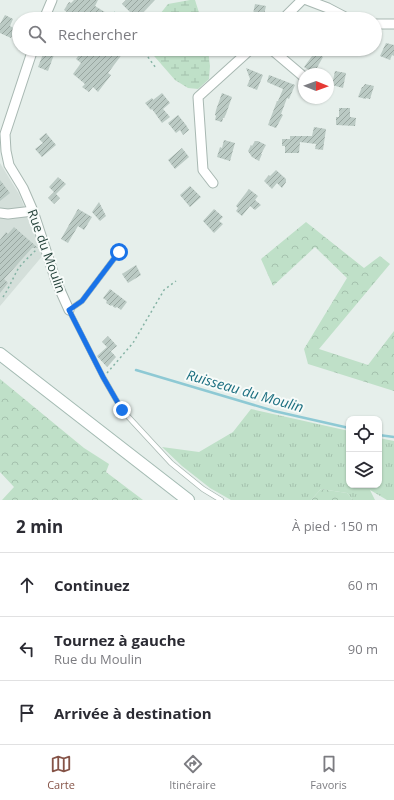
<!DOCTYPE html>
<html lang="fr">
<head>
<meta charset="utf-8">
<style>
	:root { --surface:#fff; --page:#f2f2f3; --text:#2b2b33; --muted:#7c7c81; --line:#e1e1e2; --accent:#855347 }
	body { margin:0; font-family:"Open Sans",sans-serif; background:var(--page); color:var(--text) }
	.controls { position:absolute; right:12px; bottom:12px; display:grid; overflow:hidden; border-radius:8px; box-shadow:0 1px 3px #0004 }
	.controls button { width:36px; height:36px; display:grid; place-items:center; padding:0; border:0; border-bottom:1px solid var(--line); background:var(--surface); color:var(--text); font:20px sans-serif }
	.compass { position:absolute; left:298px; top:68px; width:36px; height:36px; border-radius:50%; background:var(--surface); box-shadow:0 1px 3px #0004; rotate:91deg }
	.stop { position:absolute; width:12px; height:12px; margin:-9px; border:3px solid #1a73e8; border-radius:50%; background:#fff }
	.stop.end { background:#1a73e8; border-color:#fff; box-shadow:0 1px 4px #0008 }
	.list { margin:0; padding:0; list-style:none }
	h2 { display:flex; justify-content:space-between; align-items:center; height:52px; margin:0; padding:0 16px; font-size:17px }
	h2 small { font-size:13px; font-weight:400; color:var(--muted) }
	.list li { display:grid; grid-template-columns:26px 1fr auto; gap:12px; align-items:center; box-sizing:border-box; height:64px; padding:0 16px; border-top:1px solid var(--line) }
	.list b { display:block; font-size:15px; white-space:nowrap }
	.list p { margin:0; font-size:13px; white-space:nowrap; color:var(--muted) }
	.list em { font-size:13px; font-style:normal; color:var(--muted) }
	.icon { flex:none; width:22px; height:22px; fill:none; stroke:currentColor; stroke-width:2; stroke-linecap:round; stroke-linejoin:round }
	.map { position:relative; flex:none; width:394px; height:500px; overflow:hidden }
	.search { position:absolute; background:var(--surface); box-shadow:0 1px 3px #0004; left:12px; right:12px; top:12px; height:44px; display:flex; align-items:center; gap:10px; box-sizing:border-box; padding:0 14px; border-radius:22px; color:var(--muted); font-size:15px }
	.sheet { height:244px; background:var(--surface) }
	nav { display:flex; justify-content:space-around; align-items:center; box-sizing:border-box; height:56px; border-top:1px solid var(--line); background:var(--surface); font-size:11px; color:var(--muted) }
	nav a { display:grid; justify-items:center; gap:2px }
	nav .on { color:var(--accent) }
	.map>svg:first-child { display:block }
	.built { fill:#d4dfda }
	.grass { fill:url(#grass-tufts) }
	.forest { fill:url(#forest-crowns) }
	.wetland { fill:url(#wetland-marsh) }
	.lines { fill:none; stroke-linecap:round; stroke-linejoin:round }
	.stream { stroke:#8ec9d4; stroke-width:2.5 }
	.building { fill:url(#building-hatch) }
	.lane-casing { stroke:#a8b8b2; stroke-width:6 }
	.street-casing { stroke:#a8b8b2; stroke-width:11 }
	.secondary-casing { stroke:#a4bbb3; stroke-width:14 }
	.path { stroke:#86b3a5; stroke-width:1.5; stroke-dasharray:2 3; stroke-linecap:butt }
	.lane { stroke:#fff; stroke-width:4.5 }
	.street { stroke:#fff; stroke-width:9 }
	.secondary { stroke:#fff; stroke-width:12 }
	.route { stroke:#1a73e8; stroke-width:5 }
	.labels { text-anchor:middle; stroke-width:4; stroke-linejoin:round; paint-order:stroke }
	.street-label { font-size:13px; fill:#24423a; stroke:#f7fbf9 }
	.water-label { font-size:14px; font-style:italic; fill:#1c6f80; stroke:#f7fbf9 }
</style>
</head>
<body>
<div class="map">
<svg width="394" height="500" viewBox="0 0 394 500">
	<defs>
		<pattern id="grass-tufts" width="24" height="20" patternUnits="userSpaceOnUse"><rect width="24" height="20" fill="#bfe0c8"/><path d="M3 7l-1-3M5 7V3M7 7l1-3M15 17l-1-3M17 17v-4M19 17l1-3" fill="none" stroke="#a4c1ad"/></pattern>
		<pattern id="forest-crowns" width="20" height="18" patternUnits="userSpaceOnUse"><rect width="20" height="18" fill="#bfe0c8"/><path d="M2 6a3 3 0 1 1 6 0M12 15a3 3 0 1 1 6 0" fill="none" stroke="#a4c1ad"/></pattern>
		<pattern id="wetland-marsh" width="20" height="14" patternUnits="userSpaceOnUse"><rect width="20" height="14" fill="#bfe0c8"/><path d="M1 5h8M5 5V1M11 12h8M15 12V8" fill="none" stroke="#a4c1ad"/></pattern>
		<pattern id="building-hatch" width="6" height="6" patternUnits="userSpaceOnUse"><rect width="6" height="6" fill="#bbcac4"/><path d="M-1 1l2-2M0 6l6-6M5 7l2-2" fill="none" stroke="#98a6a0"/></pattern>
	</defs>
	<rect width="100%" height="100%" fill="#e6efeb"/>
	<path class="built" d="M0,163L19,194L44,254L0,306Z"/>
	<path class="grass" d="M251,409L349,431V485H379V438L394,441V500H387L370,490L375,500H353L347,493L321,489L311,500H231L210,488L182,466L162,447L199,452L233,432Z"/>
	<path class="forest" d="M306,222L364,268L380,256L390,264L319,349L368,365L394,331V391L308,364L304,349L347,278L315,247L273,286L261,259Z
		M0,379L84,448L109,464L106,472L143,500H2L14,487L0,472Z
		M321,489L347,493L353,500H311Z"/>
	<path class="wetland" d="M190,0H195L201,19H156L168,4Z
		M148,49H208L210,66L209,79L198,89L188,88L175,80Z"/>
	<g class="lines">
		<path class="stream" d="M136,370L274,411L349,428
			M379,435L394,437"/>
	</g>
	<path class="building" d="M74,0H98L95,6L108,14L103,19L91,12L87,19H77L64,10L69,2L71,3Z
		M126,0H155L137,19L122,4Z
		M255,4L266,6L263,19H252Z
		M5,15L13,19L10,26L15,29L11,38L0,33V24Z
		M386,43L394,45V56L392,55L390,60L380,56Z
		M45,49L55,52L48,71L38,67Z
		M83,49H126L108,73L111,75L98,92L93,87L89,92L82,87L85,84L73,74L81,63L76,59Z
		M315,52L323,57L314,73L304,67Z
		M246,68L263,75L257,90L247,86L250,79Z
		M335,71L346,73L343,88L332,85Z
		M269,75L295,85L289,99L287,98L281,114L283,115L276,128L268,125L277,101H278L283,89L267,82Z
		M365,84L374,86L370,99L366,98V99L358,97L362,87H363Z
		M162,93L170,103L163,109L170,117L162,123L152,109L151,110L145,103L152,98L153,100Z
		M222,93L232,97L226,114L224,118H223L222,122L215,120L216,116L215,115L216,110Z
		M339,108H350V117L356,118L355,126L336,125V117H339Z
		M178,115L186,125L189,130L183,135L180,130L176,133L168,123Z
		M314,127L326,129L323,150L315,149L316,144L300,142L299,153H285V146H282V139H290V136H312Z
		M46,133L56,145L42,157L35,149L43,143L39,139Z
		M224,140L235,143L230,161L217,157L220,147L222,148Z
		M255,141H258L266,145L261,154H262L259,161L252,157L248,151L251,145L252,146Z
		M182,148L189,157L175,169L168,160Z
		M276,170L286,179V182L282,188L277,183L272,189L264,181L269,175L270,176Z
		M58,177L66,184L56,194L60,198L54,204L48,198L54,192L49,187Z
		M0,180L10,193L0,201Z
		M190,186L201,197L190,207L180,195Z
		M249,189L258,196L255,200L261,205L255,210L250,206L242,216L236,211L238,208L236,206L239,202Z
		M99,202L106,216L100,221L92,212Z
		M78,209L92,217L84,230L78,226L68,243L61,239Z
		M214,209L223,217L219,221L223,224L214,233L203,221Z
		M14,227L38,248H32L4,279L8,283L0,293V240L6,232L8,234Z
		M136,265L141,275L128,283L122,274Z
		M110,289L127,302L121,310L117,307L115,308L112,305L111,306L106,303L107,301L103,298Z
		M108,336L117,346L111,351L102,342Z
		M107,347L116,357L107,367L97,356Z"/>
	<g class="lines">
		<g class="lane-casing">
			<path id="lane" d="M119,252L82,301L69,310L103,377L122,410L171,463L203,489L221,500"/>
		</g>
		<g class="street-casing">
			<path id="street" d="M307,0L328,8L349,19
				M44,19L52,0
				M283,19L302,0
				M375,24H394
				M33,49L5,134L6,151L9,165L23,188L33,211L56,281L69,310
				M271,49L304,77
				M213,183L203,170L198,97L251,49
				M0,213L8,214L33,211"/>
		</g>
		<g class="secondary-casing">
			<path id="secondary" d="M0,354L188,500"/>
		</g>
		<path class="path" d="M114,12L119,19
			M142,49L156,68
			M3,297C9,288 13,278 18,269C23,262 30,256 36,250
			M107,373L133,343L164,290L176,281"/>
		<use href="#lane" class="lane"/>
		<use href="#street" class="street"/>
		<use href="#secondary" class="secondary"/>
	</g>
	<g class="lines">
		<path class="route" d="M119,252L82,301L69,310L103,377L122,410"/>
	</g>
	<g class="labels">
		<g class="street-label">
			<text transform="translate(47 251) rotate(70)" y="5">Rue du Moulin</text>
		</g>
		<g class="water-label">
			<text transform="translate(245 391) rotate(16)" y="5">Ruisseau du Moulin</text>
		</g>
	</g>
</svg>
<div class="controls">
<button><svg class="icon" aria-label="locate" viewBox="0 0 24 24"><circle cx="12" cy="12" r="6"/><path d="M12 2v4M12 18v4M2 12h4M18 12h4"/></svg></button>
<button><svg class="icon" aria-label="layers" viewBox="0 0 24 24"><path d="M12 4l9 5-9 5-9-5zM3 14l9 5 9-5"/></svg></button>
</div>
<svg class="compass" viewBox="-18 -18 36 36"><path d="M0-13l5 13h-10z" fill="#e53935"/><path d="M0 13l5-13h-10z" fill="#7c7c81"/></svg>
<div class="stop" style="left:119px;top:252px"></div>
<div class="stop end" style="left:122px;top:410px"></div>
<div class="search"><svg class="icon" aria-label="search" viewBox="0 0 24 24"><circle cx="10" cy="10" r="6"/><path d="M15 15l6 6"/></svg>Rechercher</div>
</div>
<section class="sheet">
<h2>2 min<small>À pied · 150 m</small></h2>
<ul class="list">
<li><svg class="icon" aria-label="ahead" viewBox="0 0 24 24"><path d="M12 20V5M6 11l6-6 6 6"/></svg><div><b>Continuez</b></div><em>60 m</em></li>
<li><svg class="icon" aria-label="left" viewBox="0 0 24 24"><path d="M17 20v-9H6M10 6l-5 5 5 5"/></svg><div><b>Tournez à gauche</b><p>Rue du Moulin</p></div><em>90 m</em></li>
<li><svg class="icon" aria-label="arrive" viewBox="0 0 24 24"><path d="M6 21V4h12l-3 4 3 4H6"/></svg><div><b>Arrivée à destination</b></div></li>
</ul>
</section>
<nav>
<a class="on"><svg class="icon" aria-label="map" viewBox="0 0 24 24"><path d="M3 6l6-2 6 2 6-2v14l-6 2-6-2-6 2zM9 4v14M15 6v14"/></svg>Carte</a>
<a><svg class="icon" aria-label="directions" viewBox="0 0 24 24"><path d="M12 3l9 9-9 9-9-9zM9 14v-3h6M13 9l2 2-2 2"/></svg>Itinéraire</a>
<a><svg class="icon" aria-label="saved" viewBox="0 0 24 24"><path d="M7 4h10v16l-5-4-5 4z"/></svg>Favoris</a>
</nav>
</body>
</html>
